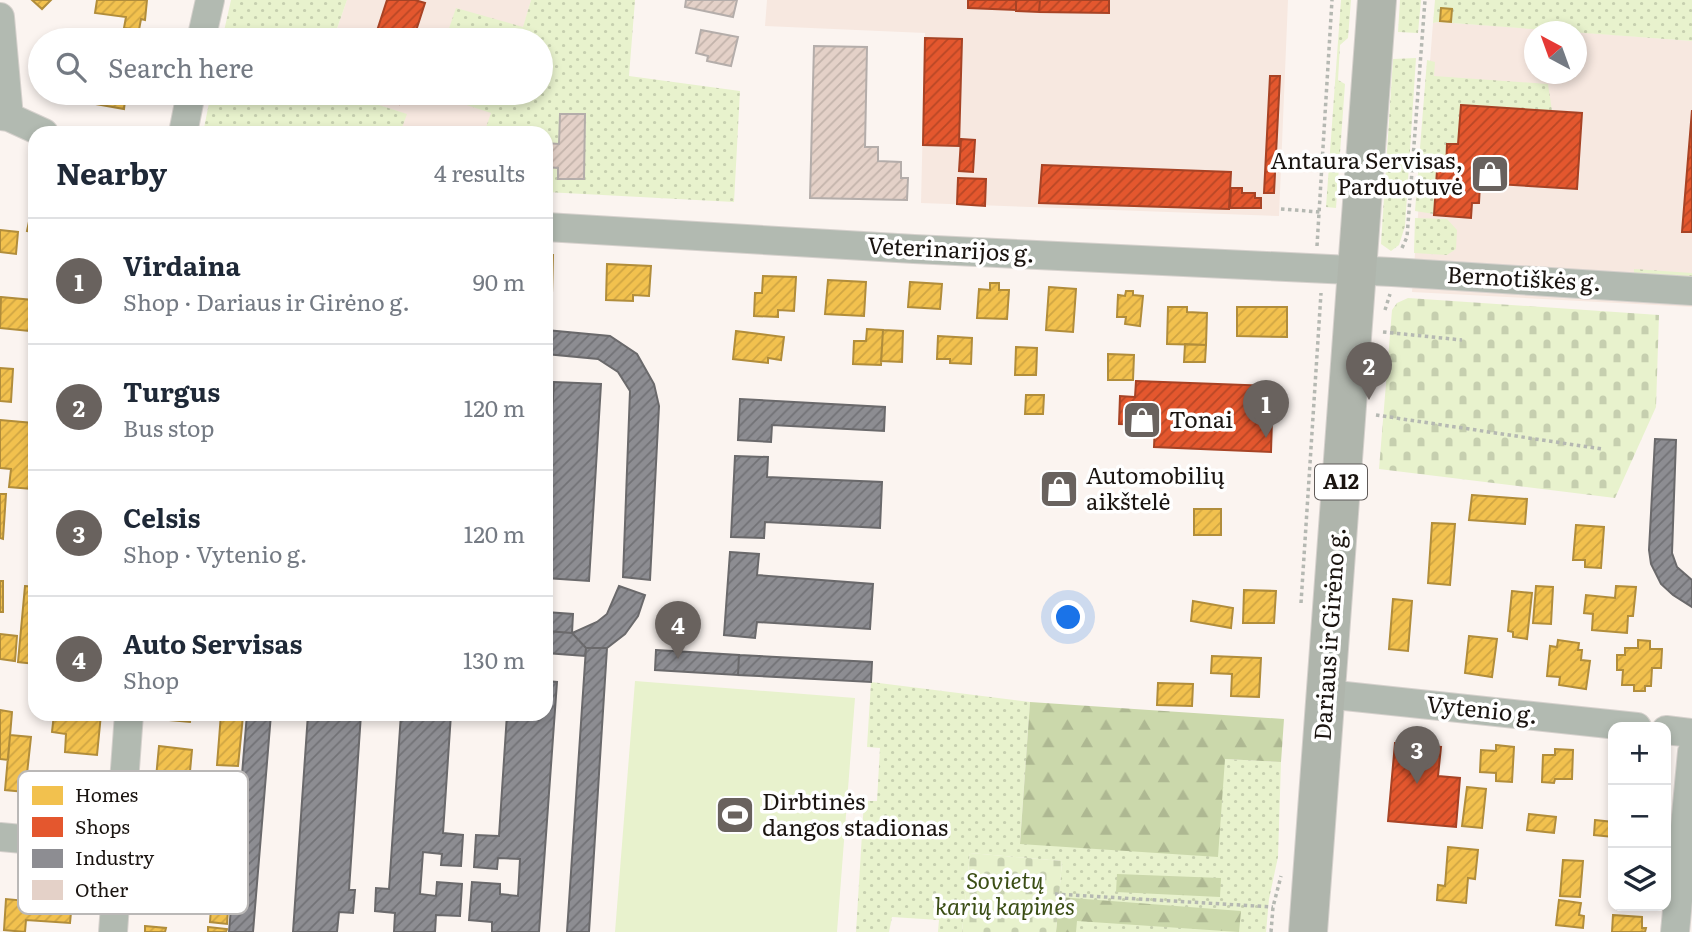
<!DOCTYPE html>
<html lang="en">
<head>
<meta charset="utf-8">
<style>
	:root { --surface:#fff; --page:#f2f2f3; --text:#1f2937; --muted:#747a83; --line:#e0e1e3; --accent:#69625e }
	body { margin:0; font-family:Literata,serif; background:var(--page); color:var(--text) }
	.controls { position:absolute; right:21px; bottom:21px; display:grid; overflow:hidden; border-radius:14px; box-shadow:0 4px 10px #0003 }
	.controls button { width:63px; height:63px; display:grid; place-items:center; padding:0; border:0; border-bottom:2px solid var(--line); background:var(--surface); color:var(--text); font:35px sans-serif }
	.compass { position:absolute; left:1524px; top:21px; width:63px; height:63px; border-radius:50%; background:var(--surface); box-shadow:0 4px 10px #0003; rotate:319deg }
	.you { position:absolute; left:1069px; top:618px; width:24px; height:24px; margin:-18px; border:5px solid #fff; border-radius:50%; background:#1a73e8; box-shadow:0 0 0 10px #1a73e833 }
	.badge { display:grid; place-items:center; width:46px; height:46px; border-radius:50%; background:var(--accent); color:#fff; font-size:23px; font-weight:700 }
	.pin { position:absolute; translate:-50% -58px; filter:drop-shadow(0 2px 4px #0008) }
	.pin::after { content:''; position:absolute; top:37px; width:24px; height:21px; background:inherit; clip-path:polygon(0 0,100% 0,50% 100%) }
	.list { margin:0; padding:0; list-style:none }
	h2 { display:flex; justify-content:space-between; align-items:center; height:91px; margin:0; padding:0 28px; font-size:30px }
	h2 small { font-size:23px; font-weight:400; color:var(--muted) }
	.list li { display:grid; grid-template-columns:46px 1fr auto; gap:21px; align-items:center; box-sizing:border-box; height:126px; padding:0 28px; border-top:2px solid var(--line) }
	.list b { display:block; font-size:26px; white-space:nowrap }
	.list p { margin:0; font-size:23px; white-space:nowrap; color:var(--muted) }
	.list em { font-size:23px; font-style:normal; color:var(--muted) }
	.icon { flex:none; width:38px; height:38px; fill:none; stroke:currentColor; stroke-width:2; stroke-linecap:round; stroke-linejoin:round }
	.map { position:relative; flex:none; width:1692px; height:932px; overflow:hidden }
	.search { position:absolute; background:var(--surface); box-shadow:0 4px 10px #0003; left:28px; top:28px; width:525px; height:77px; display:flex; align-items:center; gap:18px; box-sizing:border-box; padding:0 24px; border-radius:38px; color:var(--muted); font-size:26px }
	.panel { position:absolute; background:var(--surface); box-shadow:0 4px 10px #0003; left:28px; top:126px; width:525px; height:595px; border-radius:21px }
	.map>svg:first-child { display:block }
	.commercial { fill:#f7e8e0 }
	.grass { fill:url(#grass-dots) }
	.forest { fill:url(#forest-firs) }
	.cemetery { fill:url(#cemetery-stones) }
	.garden { fill:#e8f2cd }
	.homes { fill:url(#homes-hatch); stroke:#b18d3b; stroke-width:2 }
	.shops { fill:url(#shops-hatch); stroke:#a74325; stroke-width:2 }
	.industry { fill:url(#industry-hatch); stroke:#6a696b; stroke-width:2 }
	.building { fill:url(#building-hatch); stroke:#b4adaa; stroke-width:2 }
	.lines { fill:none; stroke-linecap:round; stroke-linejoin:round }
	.minor-casing { stroke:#d6d1cd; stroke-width:30 }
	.highway-casing { stroke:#d6d1cd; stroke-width:40 }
	.path { stroke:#b5b8b2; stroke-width:3.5; stroke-dasharray:3.5 3.5; stroke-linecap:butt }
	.minor { stroke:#b2bab1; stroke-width:28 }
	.highway { stroke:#afb5ac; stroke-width:38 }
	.labels { text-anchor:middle; stroke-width:7; stroke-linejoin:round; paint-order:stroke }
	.shield { fill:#fff; stroke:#5f5a58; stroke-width:2 }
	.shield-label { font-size:21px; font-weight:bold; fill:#1a1410 }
	.poi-label { font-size:23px; fill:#1a1410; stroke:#fff; text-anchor:start }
	.street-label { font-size:23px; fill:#1a1410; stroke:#fff }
	.park-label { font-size:23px; font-style:italic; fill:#3b4e15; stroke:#fff }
	.key { fill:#fff; stroke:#bab8b7; stroke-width:2 }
	.key-label { font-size:19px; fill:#1a1410 }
</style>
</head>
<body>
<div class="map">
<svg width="1692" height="932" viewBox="0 0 1692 932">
	<defs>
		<pattern id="grass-dots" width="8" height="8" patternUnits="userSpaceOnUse" patternTransform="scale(1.75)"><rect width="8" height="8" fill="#e8f2cd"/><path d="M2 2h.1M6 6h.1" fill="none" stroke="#c6cfaf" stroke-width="1.8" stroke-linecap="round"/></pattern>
		<pattern id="forest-firs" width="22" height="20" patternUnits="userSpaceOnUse" patternTransform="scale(1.75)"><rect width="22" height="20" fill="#cbd8ab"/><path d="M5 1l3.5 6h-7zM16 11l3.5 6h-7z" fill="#aeb892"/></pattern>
		<pattern id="cemetery-stones" width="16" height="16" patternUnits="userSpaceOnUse" patternTransform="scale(1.75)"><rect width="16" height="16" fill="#e8f2cd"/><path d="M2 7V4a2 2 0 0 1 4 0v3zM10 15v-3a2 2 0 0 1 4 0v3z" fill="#c6cfaf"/></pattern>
		<pattern id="homes-hatch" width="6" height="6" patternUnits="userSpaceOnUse" patternTransform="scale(1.75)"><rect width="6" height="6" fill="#f2c14e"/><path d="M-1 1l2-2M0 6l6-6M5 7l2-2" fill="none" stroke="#cfa543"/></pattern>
		<pattern id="shops-hatch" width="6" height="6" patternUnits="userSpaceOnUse" patternTransform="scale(1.75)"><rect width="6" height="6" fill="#e4572e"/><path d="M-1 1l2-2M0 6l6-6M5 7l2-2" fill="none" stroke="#b84726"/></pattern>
		<pattern id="industry-hatch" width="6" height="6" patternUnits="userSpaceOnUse" patternTransform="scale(1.75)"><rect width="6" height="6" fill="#8d8d92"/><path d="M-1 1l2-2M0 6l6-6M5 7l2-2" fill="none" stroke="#727276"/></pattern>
		<pattern id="building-hatch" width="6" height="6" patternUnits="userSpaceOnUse" patternTransform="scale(1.75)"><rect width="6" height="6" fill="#e4d1c8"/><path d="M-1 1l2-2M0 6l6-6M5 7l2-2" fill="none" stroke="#c3b3ab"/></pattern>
	</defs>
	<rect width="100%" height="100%" fill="#fbf4f0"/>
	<path class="commercial" d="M347,0H531L520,40H333Z
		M767,0H1288L1279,216L921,203L925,33L765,26Z
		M1438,22L1570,31L1534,32V74H1576L1577,32L1692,41V307L1412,292L1433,23Z
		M342,93H505L494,133H400L406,114Z"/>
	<path class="grass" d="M231,0H347L333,40H222Z
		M531,0H635L629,76L740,91L734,202L546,192V133H484L491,113L430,93H541V40H445L456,8L523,27Z
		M1341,0H1351L1348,38L1340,45L1338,80L1345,84L1336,208L1326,207Z
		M1400,0H1421L1418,33L1398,32Z
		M1435,0H1692V41L1438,22L1433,23Z
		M1416,58L1405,226L1399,245L1391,251L1381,244L1393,59Z
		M1427,60L1435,62L1434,76L1548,84L1552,111L1461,105L1458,144H1448L1446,171H1437L1434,214L1415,211Z
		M211,93H342L407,114L400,133H203Z
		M1415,218L1447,219L1457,230L1456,249L1447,255L1414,253Z
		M1634,269L1692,273V283L1634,279Z
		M871,682L1030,702L1020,843L1225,759L1281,762L1278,857L1269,899L1266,932H1056L1062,861L970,853L962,932H938L939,920L892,917L889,932H856L864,801H877L880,748L867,747Z"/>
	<path class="forest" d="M1030,702L1284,719L1281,762L1225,759L1218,857L1020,844Z
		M1117,874L1221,878L1220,897L1116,892Z
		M1059,897L1241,911L1239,932L1077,921L1076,932H1056Z"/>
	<path class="cemetery" d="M1408,298L1659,315L1656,407L1615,498L1379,469L1392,310L1397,303Z
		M970,853L1062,861L1056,932H962Z"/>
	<path class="garden" d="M635,681L855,698L837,932H615Z"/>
	<path class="homes" d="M32,0H51L42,9Z
		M97,0H147L145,20L141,19L139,30L124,28L126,17L95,13Z
		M1441,8L1452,9L1451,22L1440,21Z
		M96,34L131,40H95Z
		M86,93H126L124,109L84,102Z
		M35,193V233L27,231Z
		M0,230L18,232L16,254L0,252Z
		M546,255H553L552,294L546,293Z
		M607,264L651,266L649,296L633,295V301L606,300Z
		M763,276L796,277L794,311L778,310V317L754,316L755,293H762Z
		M828,280L866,282L864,316L825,314Z
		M910,282L942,284L940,309L908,307Z
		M990,283H999V290H1009L1007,319L977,318L979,289L990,290Z
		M1049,287L1076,289L1073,332L1046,330Z
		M1126,291H1133V295L1143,296L1140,326L1125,324L1126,317H1117L1118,295L1125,296Z
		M1,297L33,300L29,331L0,328Z
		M1168,307H1187V312L1207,313L1206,345L1167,344Z
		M1237,307H1287V337L1237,336Z
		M867,329L883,330L881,365L853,364L854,341H866Z
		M883,330L903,331L902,362L881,361Z
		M736,331L784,337L781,360L768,358V363L733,359Z
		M938,336L972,338L971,364L950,363V359H937Z
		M1185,344L1206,345L1205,362H1184Z
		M1016,347L1037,348L1036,375H1015Z
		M1108,354L1134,355L1133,380H1108Z
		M0,368L13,369L11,402L0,401Z
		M1026,395H1044L1043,414H1025Z
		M0,420L33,423L30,455H35L32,489L9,487L11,469L0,468Z
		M0,494H6L3,539L0,538Z
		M1472,495L1527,499L1525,524L1469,520Z
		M1194,509H1221V535H1194Z
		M1432,523L1455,524L1450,585L1428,583Z
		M1576,525L1604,527L1601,568L1585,567V560H1573Z
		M0,581H3V612H0Z
		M25,586L35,587V664L18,662Z
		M1536,586L1553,587L1551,624L1533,623Z
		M1616,586L1636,587L1633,616H1628L1627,633L1592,630L1593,614L1584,613L1586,595L1615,598Z
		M1244,590L1276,591L1274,623H1243Z
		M1512,591L1532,593L1527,639L1513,637V632L1508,631Z
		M1393,599L1412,601L1408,651L1389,649Z
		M1193,601L1233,608L1231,628L1191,621Z
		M0,634L17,636L15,661L0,659Z
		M1469,636L1497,639L1492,677L1465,673Z
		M1558,640L1579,643L1578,650H1582L1581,660L1590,661L1586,689L1559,685L1560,677L1547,676L1550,646L1557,647Z
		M1638,640L1650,641V649H1662L1661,668H1652L1651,686H1645V691H1634V685H1622L1623,670H1617V655H1625V648H1638Z
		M1212,656L1261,658L1259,697L1231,696L1232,674L1211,673Z
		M1158,683L1193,684L1192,706L1157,705Z
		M0,710L12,712L8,760L0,759Z
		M54,714H101L97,755L65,752L66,734L52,732Z
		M160,714H191L190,722L159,719Z
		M221,714L243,716L238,766L217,765Z
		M10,735L31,737L25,792L5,790Z
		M1496,745L1514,747L1512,782L1496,781V773L1480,772L1481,750L1496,751Z
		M159,746L192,750L189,782L156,778Z
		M1555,749L1573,750L1572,779H1555L1554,783L1542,782L1543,755H1555Z
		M1467,787L1486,789L1482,828L1462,826Z
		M1529,814L1556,817L1554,833L1527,830Z
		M1595,820L1613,822V837L1594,835Z
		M1448,847L1478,850L1475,879L1468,878L1466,903L1437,900L1438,885L1445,886Z
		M1563,860L1583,861L1580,897L1560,896Z
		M39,875L67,877L66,902H72L70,923L26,920L25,932L4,930L6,899L37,902Z
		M212,895L229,896L227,924L210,922Z
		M1559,900L1581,903L1579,915L1584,916L1583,928L1556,925Z
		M1613,915L1642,917V928H1646L1645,932H1612Z
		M145,926L166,928L165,932H145Z
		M208,927L227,929L226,932H208Z"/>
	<path class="shops" d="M387,0H415L425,3L413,40H374Z
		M968,0H1016V10L968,8Z
		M1016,0H1040L1039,12L1016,11Z
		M1040,0H1109V13L1039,12Z
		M925,38L962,39L959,146L923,145Z
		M1270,76H1280L1274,193H1264Z
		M365,93H403L399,104Z
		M1461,105L1582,113L1577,189L1480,183L1479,203H1472L1471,218L1434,215L1437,170L1446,171L1447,144H1458Z
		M1692,110V232H1682Z
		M961,139L975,140L973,172L959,171Z
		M1042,165L1231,172L1229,209L1039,203Z
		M958,178L986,179L985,206L957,204Z
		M1231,188H1242V193H1255V198H1261V208H1230Z
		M1136,381L1273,386L1271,452L1154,447L1155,425L1119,424L1120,396L1135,397Z
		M1395,743L1441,747L1438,776L1460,778L1456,827L1388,821Z"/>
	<path class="industry" d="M546,330L610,336L637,354L654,384L659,406L650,580L623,577L630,391L618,372L598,359L546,354Z
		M554,382L601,384L589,581L546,578V500Z
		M740,399L885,407L884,431L772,425L771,442L738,440Z
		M1655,439L1676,440L1672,553L1677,567L1692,580V607L1673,595L1661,584L1651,564L1649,550Z
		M735,456L768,457L767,477L882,482L880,528L765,522L764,538L731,537Z
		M730,552L759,554L757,575L873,584L870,629L757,622L755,638L724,635Z
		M619,586L645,595L638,616L625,634L607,648H586L572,633L597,622L607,614Z
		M546,612L573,614L572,633L546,631Z
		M546,631L572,633L586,648L585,656L546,653Z
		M586,648H607L589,932H567Z
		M656,650L739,655L738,675L655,670Z
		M739,655L872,662L871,682L738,675Z
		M546,681L557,682L539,932H492V922L469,920L472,882L500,884V894L518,896L520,859L498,858L497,869L474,867L476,835L499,836L507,714H546Z
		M247,714H271L253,932H229Z
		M308,714H361L349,890H355L353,913L339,912L337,932H293Z
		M401,714H451L443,833L463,835L461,866L441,865L442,854L423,852L420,894L436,896L437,882L462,884L460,916L436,915L435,932H394L395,913L375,911L376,888L389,889Z"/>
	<path class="building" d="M686,0H737L733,17L685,7Z
		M701,30L738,37L731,66L707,61L708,56L696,53Z
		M814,46L867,47L865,147H878V161L901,162V178H908L907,200L810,198Z
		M560,114H585L584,179H558V168L546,167V143L559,144Z"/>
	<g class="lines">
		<g class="minor-casing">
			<path id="minor" d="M0,17L9,117
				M201,40L210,0
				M0,116L9,117L44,133
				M183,133L191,93
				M546,227L914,249L1392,272L1692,291
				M1326,694L1637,727
				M1666,730L1692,733
				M0,837L120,848
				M113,932L129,714
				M1675,932L1692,752"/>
		</g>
		<g class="highway-casing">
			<path id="highway" d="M1308,932L1377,0"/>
		</g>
		<path class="path" d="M1281,209L1320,212
			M1317,246L1332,0
			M1402,248L1407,237L1425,0
			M1385,310L1390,294
			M1383,332L1462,340
			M1376,415L1602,449
			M1301,603L1321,293
			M1055,894L1273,907
			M1271,932L1273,907L1281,876"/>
		<use href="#minor" class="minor"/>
		<use href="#highway" class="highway"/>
	</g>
	<defs>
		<g id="shop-square" transform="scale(2.0125)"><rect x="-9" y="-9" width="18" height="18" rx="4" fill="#69625e" stroke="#fff"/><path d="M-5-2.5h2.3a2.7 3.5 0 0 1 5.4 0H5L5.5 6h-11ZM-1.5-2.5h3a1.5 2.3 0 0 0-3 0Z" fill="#fff"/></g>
		<g id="stadium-square" transform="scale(2.0125)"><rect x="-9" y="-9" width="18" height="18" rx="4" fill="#69625e" stroke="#fff"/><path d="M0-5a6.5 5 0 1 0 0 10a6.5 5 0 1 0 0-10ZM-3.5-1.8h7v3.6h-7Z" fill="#fff"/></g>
	</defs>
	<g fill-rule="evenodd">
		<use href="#shop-square" x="1490" y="174"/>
		<use href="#shop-square" x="1142" y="420"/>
		<use href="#shop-square" x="1059" y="489"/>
		<use href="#stadium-square" x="735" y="815"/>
	</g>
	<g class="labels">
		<rect class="shield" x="1315" y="464.5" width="52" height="35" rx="5"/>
		<g class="shield-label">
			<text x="1341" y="489">A12</text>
		</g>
		<g class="poi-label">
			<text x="1463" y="169" text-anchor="end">Antaura Servisas,<tspan x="1463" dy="26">Parduotuvė</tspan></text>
			<text x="1169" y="428">Tonai</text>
			<text x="1086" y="484">Automobilių<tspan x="1086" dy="26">aikštelė</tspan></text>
			<text x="762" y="810">Dirbtinės<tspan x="762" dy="26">dangos stadionas</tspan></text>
		</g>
		<g class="street-label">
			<text transform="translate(951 250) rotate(3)" y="8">Veterinarijos g.</text>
			<text transform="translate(1524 279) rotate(3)" y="8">Bernotiškės g.</text>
			<text transform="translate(1330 634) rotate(-86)" y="8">Dariaus ir Girėno g.</text>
			<text transform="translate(1482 710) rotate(6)" y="8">Vytenio g.</text>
		</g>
		<g class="park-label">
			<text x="1005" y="889">Sovietų<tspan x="1005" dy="26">karių kapinės</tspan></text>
		</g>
	</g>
	<rect x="18" y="771" width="230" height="143" rx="10" class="key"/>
	<rect x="32" y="786" width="31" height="19" fill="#f2c14e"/>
	<rect x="32" y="817" width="31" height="20" fill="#e4572e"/>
	<rect x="32" y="849" width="31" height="19" fill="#8d8d92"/>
	<rect x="32" y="880" width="31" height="20" fill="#e4d1c8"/>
	<g class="key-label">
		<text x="75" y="802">Homes</text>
		<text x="75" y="834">Shops</text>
		<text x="75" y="865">Industry</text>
		<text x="75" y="897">Other</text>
	</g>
</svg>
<div class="controls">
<button>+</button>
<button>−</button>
<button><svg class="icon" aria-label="layers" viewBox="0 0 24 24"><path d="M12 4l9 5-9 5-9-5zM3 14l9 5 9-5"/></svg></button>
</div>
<svg class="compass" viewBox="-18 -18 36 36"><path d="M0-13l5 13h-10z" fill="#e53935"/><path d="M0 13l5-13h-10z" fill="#747a83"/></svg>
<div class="you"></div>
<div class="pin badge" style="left:1266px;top:438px">1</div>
<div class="pin badge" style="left:1369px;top:400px">2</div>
<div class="pin badge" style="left:1417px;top:784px">3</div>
<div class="pin badge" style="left:678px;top:659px">4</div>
<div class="search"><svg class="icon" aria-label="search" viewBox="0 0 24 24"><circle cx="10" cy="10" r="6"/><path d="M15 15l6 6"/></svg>Search here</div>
<section class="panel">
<h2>Nearby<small>4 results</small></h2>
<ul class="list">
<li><span class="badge">1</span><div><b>Virdaina</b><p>Shop · Dariaus ir Girėno g.</p></div><em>90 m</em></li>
<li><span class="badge">2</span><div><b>Turgus</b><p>Bus stop</p></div><em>120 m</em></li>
<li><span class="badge">3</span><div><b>Celsis</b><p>Shop · Vytenio g.</p></div><em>120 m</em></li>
<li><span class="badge">4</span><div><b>Auto Servisas</b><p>Shop</p></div><em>130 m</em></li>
</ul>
</section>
</div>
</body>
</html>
